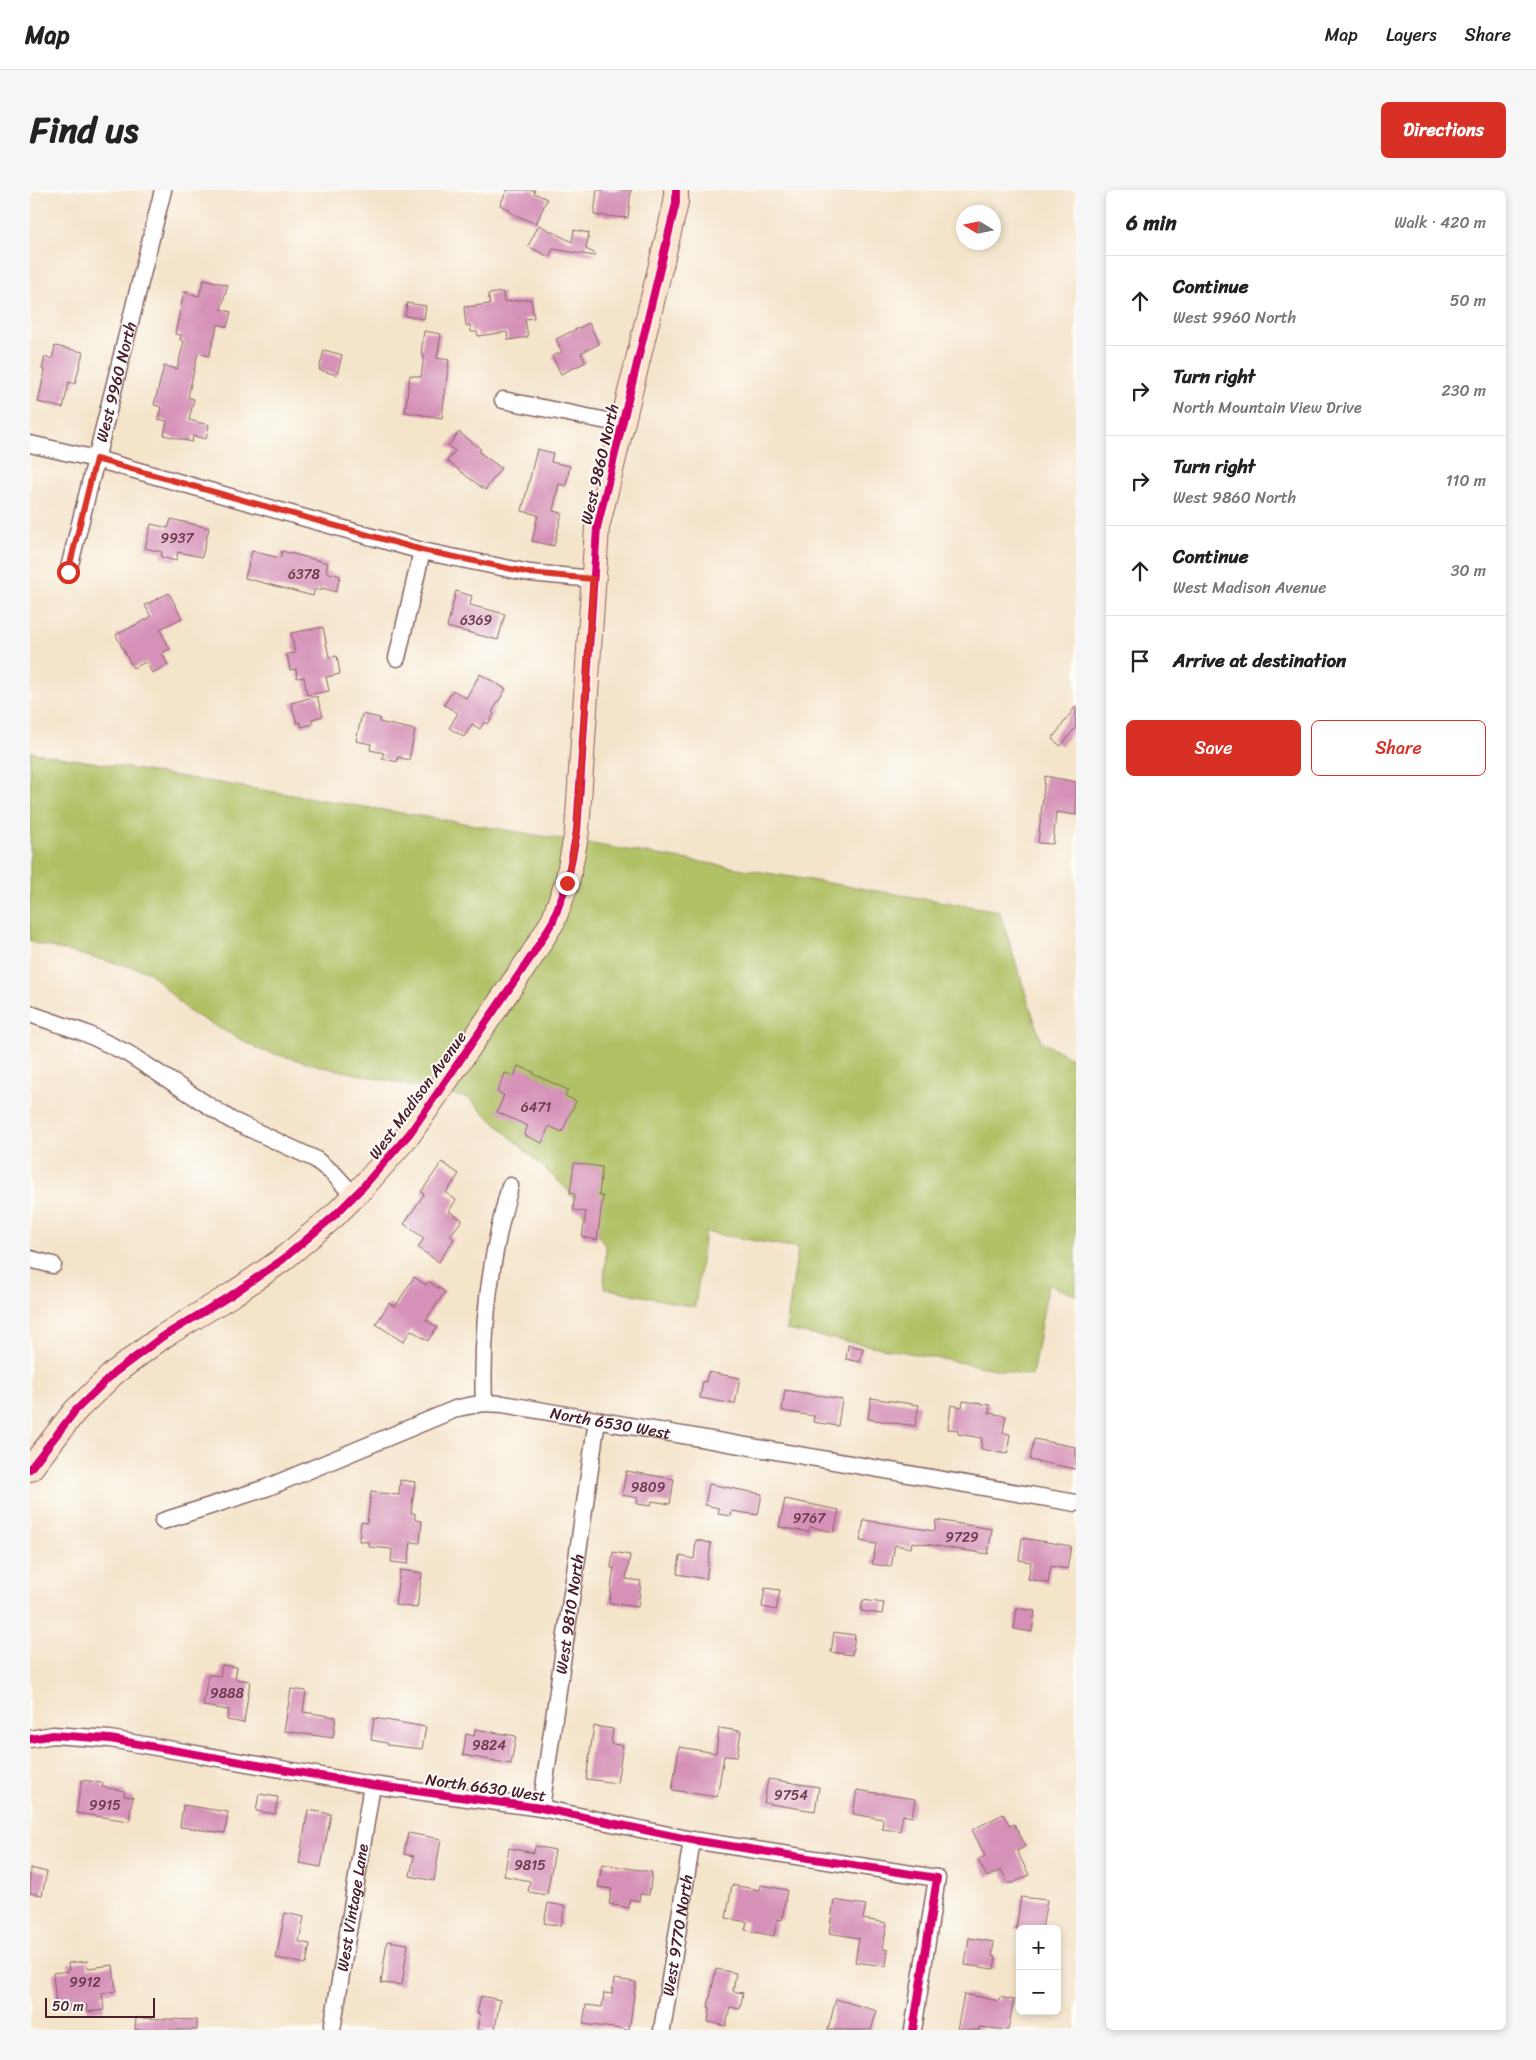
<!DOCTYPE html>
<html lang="en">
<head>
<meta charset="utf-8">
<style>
	:root { --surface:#fff; --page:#f6f6f6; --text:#222; --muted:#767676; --line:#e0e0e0; --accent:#d93025 }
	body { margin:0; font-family:Sriracha,sans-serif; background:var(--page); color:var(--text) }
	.controls { position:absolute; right:15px; bottom:15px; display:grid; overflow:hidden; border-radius:8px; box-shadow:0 2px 8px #0003 }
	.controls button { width:45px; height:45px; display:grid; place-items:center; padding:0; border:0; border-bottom:1px solid var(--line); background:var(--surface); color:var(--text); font:25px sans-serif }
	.compass { position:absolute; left:926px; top:15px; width:45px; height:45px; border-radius:50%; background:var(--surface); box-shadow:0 2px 8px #0003; rotate:280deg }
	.scale { position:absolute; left:15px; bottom:12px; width:110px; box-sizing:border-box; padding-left:5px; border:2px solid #4a1f2b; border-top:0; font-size:14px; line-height:18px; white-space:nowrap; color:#4a1f2b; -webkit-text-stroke:4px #fdfcf7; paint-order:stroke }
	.stop { position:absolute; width:15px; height:15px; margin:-11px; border:4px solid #d93025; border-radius:50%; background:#fff }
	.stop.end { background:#d93025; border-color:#fff; box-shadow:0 1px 5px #0008 }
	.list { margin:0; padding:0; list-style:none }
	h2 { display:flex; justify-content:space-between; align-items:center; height:65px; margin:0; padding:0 20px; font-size:21px }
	h2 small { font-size:16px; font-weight:400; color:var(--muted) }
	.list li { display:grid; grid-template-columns:32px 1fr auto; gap:15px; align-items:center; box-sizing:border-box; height:90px; padding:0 20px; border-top:1px solid var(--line) }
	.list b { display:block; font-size:19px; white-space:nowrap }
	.list p { margin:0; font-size:16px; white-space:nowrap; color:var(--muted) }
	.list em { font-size:16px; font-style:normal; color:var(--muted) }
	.actions { display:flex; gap:10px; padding:15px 20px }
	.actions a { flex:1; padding:11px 0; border:1px solid var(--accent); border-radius:8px; text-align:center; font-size:18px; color:var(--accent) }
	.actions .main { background:var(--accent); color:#fff }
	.icon { flex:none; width:28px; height:28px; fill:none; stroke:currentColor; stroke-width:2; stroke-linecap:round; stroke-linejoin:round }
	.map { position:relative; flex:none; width:1046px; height:1840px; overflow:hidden; border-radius:8px }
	header { display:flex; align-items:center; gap:30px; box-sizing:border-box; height:70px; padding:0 25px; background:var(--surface); border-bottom:1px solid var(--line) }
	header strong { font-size:24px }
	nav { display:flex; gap:28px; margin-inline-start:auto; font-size:18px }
	.intro { display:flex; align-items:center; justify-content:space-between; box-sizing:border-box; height:120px; padding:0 30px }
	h1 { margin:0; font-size:35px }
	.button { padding:12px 22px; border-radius:8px; background:var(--accent); color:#fff; font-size:18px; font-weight:700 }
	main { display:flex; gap:30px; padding:0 30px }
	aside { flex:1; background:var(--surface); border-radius:8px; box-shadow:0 2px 8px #0003 }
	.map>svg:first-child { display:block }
	.green { fill:#b0c165; stroke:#7d7048 }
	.building { fill:#d591b7 }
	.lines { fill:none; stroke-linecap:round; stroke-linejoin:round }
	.street-casing { stroke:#866463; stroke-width:19 }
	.secondary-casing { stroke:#866463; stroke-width:26 }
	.street { stroke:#fff; stroke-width:16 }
	.secondary { stroke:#fce5cf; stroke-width:24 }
	.cycleway-casing { stroke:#fdfcf7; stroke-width:11 }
	.cycleway { stroke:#d6006c; stroke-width:8 }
	.route { stroke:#d93025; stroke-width:6 }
	.labels { text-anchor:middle; stroke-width:4; stroke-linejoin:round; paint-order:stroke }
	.number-label { font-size:14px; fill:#6d3c4e }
	.street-label { font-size:16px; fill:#4a1f2b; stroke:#fdfcf7 }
</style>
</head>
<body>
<header>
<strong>Map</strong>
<nav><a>Map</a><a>Layers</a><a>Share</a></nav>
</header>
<div class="intro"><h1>Find us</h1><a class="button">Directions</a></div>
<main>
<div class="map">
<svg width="1046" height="1840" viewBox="0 0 1046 1840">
	<rect width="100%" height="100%" fill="#fdfcf7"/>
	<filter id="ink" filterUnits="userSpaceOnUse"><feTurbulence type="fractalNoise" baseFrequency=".02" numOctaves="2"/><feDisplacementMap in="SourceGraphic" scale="10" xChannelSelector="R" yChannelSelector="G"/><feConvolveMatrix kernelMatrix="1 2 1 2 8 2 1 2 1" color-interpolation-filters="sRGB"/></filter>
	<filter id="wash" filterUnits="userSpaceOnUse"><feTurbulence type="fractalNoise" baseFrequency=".0096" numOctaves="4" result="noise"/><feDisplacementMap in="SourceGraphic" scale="20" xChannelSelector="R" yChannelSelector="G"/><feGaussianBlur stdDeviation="1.12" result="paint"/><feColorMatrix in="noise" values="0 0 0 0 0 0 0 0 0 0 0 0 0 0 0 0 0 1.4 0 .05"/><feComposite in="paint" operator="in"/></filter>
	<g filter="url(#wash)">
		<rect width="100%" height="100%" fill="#f4e4ca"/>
		<path class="green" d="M0,562L969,721L1011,851L1046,871V1105L1018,1095L1002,1186L756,1140L768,1058L675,1042L665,1117L574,1098L576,1056L537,999L438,908L294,877L230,860L158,821L118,781L0,752Z"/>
		<g id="blocks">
			<path class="building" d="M477,0H505L504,3L517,9L506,34L479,22L480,20L470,15Z
				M567,0H601L598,28L564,25Z
				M509,35L542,52L544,40L559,43L556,59L566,64L565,66L523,59L519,67L498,56Z
				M174,89L198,95L191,119L201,122L197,137L188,134L179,166L168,163L158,207L164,209L159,230L179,235L176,249L163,246L162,252L134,245L137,231L128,229L131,217L124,215L134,176L147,179L154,151L150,150L151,145L145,144L154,102L169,106Z
				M473,102L474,112L501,109L504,128L495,129L498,147L478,150L477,142L448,146L447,142H441L440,135L436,136L434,117L460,114L458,104Z
				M377,113L396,116L394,129L375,126Z
				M559,133L569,154L551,163L556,172L531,184L522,166L532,162L526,149Z
				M394,141L411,144L407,168L419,170L412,228L375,222L380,185L391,187L394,165L391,164Z
				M25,156L53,162L45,194L39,192L33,218L8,212L15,180L12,179L15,167L22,169Z
				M294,160L312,165L307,185L289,180Z
				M429,242L451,259L449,262L471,278L455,300L417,271L425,261L418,256Z
				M507,259L523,263L521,272L540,276L536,296L529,294L523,321L532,323L524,356L502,351L508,325L492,321Z
				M141,329L179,338L172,367L148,362L146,371L131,367L132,362L115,358L121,334L138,338Z
				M222,361L250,368L252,361L298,373L296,382L310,386L306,402L292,398L291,401L285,399L283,406L215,388Z
				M426,401L442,406L440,415L475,424L468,450L417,437Z
				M139,403L152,428L130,439L140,459L132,463L138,475L122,483L116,472L103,478L86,445L121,427L115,415Z
				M293,437L299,467L307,466L310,484L296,487L299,501L277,505L274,487L267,488L266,479L260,480L257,464L265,463L261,443Z
				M450,484L476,499L462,522L464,524L458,534L454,532L450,539L442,534L434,547L419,538L428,523L414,515L423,500L436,508Z
				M287,506L293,526L282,529L283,534L271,537L270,532L267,533L261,513Z
				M1046,516V537L1031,556L1022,549Z
				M332,524L350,528L349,532L385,540L379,570L368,567L367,572L352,568L354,563L340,560L341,554L326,551Z
				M1015,586L1046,592V625L1026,622L1023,654L1008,653Z
				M488,876L504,882L503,884L538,900L535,906L546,911L532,942L519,936L512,953L494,945L498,936L467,922L474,905L467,902L475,883L484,886Z
				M412,972L429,984L416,1003L426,1010L419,1021L432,1030L420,1046L424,1049L409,1072L388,1058L394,1048L374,1034L394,1004L391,1002Z
				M544,973L572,977L569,1006H573L567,1050L552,1047L556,1022L543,1020L545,1004L540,1003Z
				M384,1087L396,1095L398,1091L415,1102L396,1130L407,1137L398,1151L381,1140L373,1152L346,1134L359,1113L365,1117Z
				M818,1155L833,1158L830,1172L816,1169Z
				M678,1182L710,1188L705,1214L670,1208L673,1191L676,1192Z
				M755,1200L812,1209L808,1236L783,1232L784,1226L752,1221Z
				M841,1208L889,1215L885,1236L838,1229Z
				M933,1211L960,1215L959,1223L976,1226L973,1243L980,1244L977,1264L951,1259L952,1248L928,1244V1240L918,1239L921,1215L932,1217Z
				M1004,1249L1046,1257V1279L1000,1270Z
				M596,1281L644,1289L640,1314L622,1311L621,1316L607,1314L608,1308L592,1305Z
				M370,1290L385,1292L381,1323H385V1330L392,1331L390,1353L381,1352L378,1374L361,1372L362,1359L339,1357V1352L329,1351L331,1332L337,1333L341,1302L369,1305Z
				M679,1294L732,1304L728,1325L702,1321L701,1326L688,1324L689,1318L675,1315Z
				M755,1309L809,1320L804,1342L780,1337L779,1342L749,1337Z
				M834,1330L905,1341L906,1330L962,1339L958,1364L882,1352L881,1358L865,1355L861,1377L842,1374L846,1354L830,1351Z
				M992,1348L1041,1356L1037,1379L1021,1376L1018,1393L998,1389L1001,1372L989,1370Z
				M666,1350L681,1353L676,1389L647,1384L650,1366L664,1369Z
				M583,1362L600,1365L596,1389L611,1391L608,1417L579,1413L584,1378H581Z
				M370,1380L392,1383L387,1418L365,1415Z
				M735,1398L750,1400L746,1420L732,1417Z
				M833,1410L854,1413L852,1424L831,1421Z
				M987,1418L1005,1421L1002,1442L984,1439Z
				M804,1442L825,1445L822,1465L801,1462Z
				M192,1475L207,1477L205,1489L220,1491L214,1533L197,1530L199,1520L173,1516L178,1485L190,1486Z
				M261,1499L276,1501L273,1522L306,1527L303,1548L254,1541Z
				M344,1528L396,1537L392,1559L357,1555V1553L341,1550Z
				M564,1536L583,1539L581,1554L593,1555L587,1593L556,1589Z
				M689,1538L711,1541L707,1567L694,1566L687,1607L642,1600L649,1557L686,1563Z
				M445,1539L486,1546L481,1574L433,1565L436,1544L444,1546Z
				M738,1589L789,1597L785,1621L734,1613Z
				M52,1590L73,1593L72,1597L95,1601L94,1606L103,1607L99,1631L46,1623Z
				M827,1600L885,1609L882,1627L873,1625L870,1641L852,1639L853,1629L823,1624Z
				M229,1604L248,1607L245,1624L226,1621Z
				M153,1615L198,1622L195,1643L150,1637Z
				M278,1620L301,1624L291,1677L269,1673Z
				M973,1624L980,1636L984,1634L996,1656L987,1661L999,1685L983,1693H978L971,1680L957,1687L948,1670L955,1666L942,1640Z
				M378,1643L411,1649L404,1691L380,1686L384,1666L374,1664Z
				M505,1656L525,1660L517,1705L498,1702L500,1691L474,1686L479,1658L504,1663Z
				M572,1674L622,1682L619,1705L610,1704L609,1711L600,1709L599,1718L579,1714L582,1699L568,1697Z
				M0,1678L17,1682L12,1705L0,1703Z
				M702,1695L730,1700L731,1695L757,1700L752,1730L747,1729L744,1746L715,1740L717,1732L696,1728Z
				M991,1707L1017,1710L1012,1739H986Z
				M804,1710L836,1715L833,1729L857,1733L853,1759L858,1760L856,1776L825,1772L829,1748L799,1743Z
				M518,1713L535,1716L531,1736L514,1733Z
				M255,1723L274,1727L269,1752L280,1754L276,1774L246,1768Z
				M939,1748L964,1752L962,1766L966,1767L964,1779L935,1775Z
				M357,1751L378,1754L372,1795L351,1793Z
				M57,1771L58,1778L83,1775L86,1801L72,1803L74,1820L57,1822V1815L26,1816L23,1783L39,1781L38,1773Z
				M686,1779L706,1783L703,1801L713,1803L710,1819L700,1817L696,1836L678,1832L680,1817H678Z
				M584,1789L606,1792L599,1840L553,1834L556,1815L572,1817L574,1803L582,1804Z
				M934,1804L969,1811L970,1807L984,1810L978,1840L949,1837V1840H927Z
				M451,1806L470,1810L465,1840H447L450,1824L447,1823Z
				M806,1809L847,1821L841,1840H798Z
				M106,1828L167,1830V1840H105Z"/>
		</g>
	</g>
	<g filter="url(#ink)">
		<use href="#blocks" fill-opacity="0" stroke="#866463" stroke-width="1"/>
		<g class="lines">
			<g class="street-casing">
				<g id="street">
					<path d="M473,210L592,234"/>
					<path d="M0,254L66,269L392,361L500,383L563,389"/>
					<path id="s1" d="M38,382L133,0"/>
					<path d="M367,468L392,361"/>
					<path d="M0,824L55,843L97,863L201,930L285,969L304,984L324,1006"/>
					<path d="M0,1069L23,1075"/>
					<path d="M454,1213C451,1139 460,1068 480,996"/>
					<path id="s2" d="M133,1331L236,1298L428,1218L454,1213L473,1214L1046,1313"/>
					<path d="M0,1549L23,1545L80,1549L342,1595L511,1618L662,1650L907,1688L883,1840"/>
					<path id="s3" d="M511,1618L567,1230"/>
					<path id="s4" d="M302,1840L342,1595"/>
					<path id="s5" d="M632,1840L662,1650"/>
				</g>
			</g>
			<g class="secondary-casing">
				<path id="secondary" d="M0,1279L45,1221L84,1183L132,1147L203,1104L252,1070L304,1026L332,998L380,943L501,767L523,731L537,693L547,641L567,338L646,13V0"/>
			</g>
			<use href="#street" class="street"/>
			<use href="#secondary" class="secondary"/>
			<g class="cycleway-casing">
				<path id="cycleway" d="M0,1279L45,1221L84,1183L132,1147L203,1104L252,1070L304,1026L332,998L380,943L501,767L523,731L537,693L547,641L567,338L646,13V0
					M0,1549L23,1545L80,1549L342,1595L511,1618L662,1650L907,1688L883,1840"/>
			</g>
			<use href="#cycleway" class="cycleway"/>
		</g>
	</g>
	<g class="lines" filter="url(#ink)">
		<path class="route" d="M38,382L66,269L392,360L500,383L563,389L547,641L537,693"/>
	</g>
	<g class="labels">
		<g class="number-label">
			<text x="147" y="353">9937</text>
			<text x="274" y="389">6378</text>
			<text x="446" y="435">6369</text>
			<text x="506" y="922">6471</text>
			<text x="618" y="1302">9809</text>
			<text x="779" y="1333">9767</text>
			<text x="932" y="1352">9729</text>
			<text x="197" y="1508">9888</text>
			<text x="459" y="1560">9824</text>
			<text x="761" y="1610">9754</text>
			<text x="75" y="1620">9915</text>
			<text x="500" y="1680">9815</text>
			<text x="55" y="1797">9912</text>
		</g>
		<g class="street-label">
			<text dy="6" stroke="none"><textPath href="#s1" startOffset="196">West 9960 North</textPath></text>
			<text transform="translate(569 274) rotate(-77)" y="6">West 9860 North</text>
			<text transform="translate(387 905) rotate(-54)" y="6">West Madison Avenue</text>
			<text dy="6" stroke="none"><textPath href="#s2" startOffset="471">North 6530 West</textPath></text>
			<text dy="6" stroke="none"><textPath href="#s3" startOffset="196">West 9810 North</textPath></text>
			<text transform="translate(456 1597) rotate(8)" y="6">North 6630 West</text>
			<text dy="6" stroke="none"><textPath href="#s4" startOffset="124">West Vintage Lane</textPath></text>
			<text dy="6" stroke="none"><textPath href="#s5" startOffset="96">West 9770 North</textPath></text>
		</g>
	</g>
</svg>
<div class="controls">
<button>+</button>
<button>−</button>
</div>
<svg class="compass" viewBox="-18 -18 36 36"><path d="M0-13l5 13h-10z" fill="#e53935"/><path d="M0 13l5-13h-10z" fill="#767676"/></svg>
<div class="scale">50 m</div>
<div class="stop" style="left:38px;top:382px"></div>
<div class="stop end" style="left:537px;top:693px"></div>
</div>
<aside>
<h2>6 min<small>Walk · 420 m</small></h2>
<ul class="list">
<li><svg class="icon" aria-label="ahead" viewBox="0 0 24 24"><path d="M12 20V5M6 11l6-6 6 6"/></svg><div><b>Continue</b><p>West 9960 North</p></div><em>50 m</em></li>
<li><svg class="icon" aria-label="right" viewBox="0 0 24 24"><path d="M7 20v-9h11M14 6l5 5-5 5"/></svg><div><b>Turn right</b><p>North Mountain View Drive</p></div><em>230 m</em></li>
<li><svg class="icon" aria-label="right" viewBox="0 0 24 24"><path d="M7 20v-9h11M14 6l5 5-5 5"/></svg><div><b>Turn right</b><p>West 9860 North</p></div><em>110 m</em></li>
<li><svg class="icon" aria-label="ahead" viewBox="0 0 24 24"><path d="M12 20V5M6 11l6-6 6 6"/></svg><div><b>Continue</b><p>West Madison Avenue</p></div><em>30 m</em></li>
<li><svg class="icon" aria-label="arrive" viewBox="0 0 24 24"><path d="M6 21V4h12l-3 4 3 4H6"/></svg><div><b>Arrive at destination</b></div></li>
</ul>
<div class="actions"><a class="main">Save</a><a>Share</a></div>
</aside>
</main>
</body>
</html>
